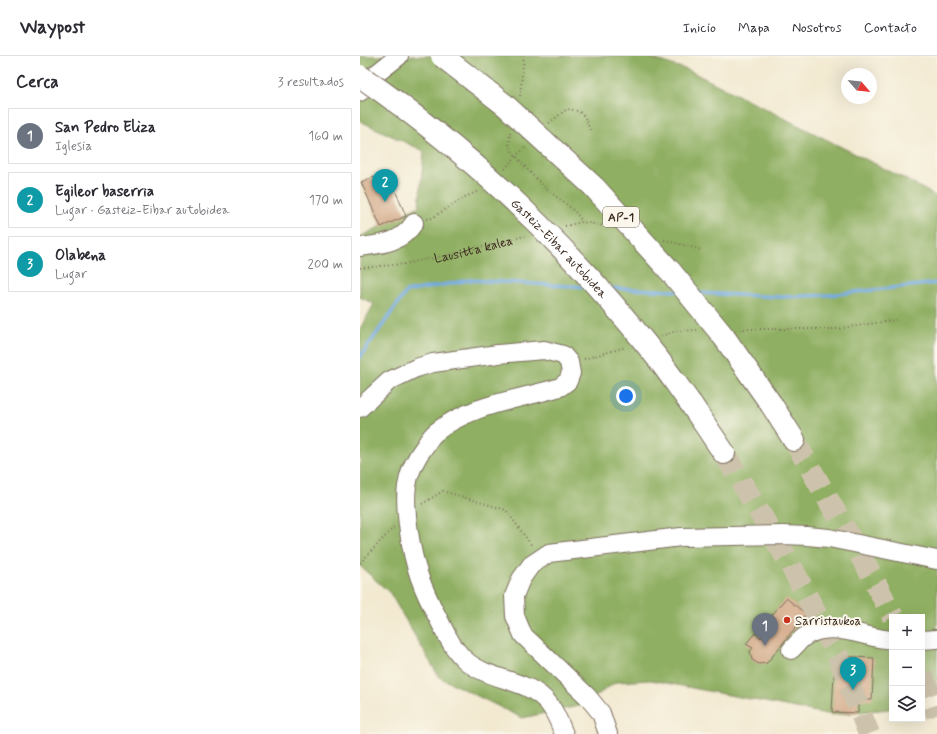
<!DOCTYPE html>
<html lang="es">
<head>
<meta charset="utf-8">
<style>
	:root { --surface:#fff; --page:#f7f7f7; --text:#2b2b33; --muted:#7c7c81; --line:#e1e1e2; --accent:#c8321e }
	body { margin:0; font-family:Mynerve,sans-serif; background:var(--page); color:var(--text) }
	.controls { position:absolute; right:12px; bottom:12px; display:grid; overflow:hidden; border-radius:0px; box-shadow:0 4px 16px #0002 }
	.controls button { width:36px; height:36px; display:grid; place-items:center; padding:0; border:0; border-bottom:1px solid var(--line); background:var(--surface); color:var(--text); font:20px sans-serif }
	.compass { position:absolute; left:481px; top:12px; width:36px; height:36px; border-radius:50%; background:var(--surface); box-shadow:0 4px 16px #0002; rotate:118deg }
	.you { position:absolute; left:266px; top:340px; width:14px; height:14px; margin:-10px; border:3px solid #fff; border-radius:50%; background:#1a73e8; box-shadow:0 0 0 6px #1a73e833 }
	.badge { display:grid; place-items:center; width:26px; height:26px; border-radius:50%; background:var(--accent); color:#fff; font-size:13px; font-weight:700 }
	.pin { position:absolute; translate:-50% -33px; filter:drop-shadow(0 1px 2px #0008) }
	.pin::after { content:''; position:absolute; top:21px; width:14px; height:12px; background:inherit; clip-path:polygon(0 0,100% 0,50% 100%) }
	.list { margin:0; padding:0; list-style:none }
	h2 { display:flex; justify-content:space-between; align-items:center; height:52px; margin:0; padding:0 16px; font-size:17px }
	h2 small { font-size:13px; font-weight:400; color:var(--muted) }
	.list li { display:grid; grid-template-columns:26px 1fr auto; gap:12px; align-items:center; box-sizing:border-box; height:56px; margin:0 8px 8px; padding:0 8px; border:1px solid var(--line); border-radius:0px }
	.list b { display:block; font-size:15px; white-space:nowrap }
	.list p { margin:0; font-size:13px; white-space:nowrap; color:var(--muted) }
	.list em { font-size:13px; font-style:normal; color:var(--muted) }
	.icon { flex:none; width:22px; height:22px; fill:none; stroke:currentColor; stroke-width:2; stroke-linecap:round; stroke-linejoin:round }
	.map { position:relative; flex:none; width:577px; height:678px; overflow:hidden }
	header { display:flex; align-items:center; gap:24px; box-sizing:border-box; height:56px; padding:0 20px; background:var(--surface); border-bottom:1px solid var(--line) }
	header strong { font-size:19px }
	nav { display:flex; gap:22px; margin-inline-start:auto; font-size:14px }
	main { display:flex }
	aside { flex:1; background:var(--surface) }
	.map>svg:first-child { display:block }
	.forest { fill:#8faf62; stroke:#656c40 }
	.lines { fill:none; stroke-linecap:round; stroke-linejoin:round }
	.stream { stroke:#70a8df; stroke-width:3.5 }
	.building { fill:#d0a37f }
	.highway-tunnel { stroke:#cdc3ac; stroke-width:22; stroke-dasharray:22 11; stroke-linecap:butt }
	.minor-casing { stroke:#7b6d5c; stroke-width:20 }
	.highway-casing { stroke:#7b6d5c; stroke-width:24 }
	.path { stroke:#7b6d5c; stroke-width:2; stroke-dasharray:1 3; stroke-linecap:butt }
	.minor { stroke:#fff; stroke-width:18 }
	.highway { stroke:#fff; stroke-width:22 }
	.highway-bridge-casing { stroke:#7b6d5c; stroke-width:24; stroke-linecap:butt }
	.highway-bridge { stroke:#fff; stroke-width:22 }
	.poi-dot { fill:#c8321e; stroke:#fbf7ec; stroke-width:1.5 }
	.labels { text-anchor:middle; stroke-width:4; stroke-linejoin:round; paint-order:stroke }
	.shield { fill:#fbf7ec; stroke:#75685c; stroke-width:1 }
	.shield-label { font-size:12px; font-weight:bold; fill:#3b2a1e }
	.street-label { font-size:13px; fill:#3b2a1e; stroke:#fbf7ec }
	.poi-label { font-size:13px; fill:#3b2a1e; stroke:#fbf7ec; text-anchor:start }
</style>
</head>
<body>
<header>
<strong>Waypost</strong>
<nav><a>Inicio</a><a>Mapa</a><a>Nosotros</a><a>Contacto</a></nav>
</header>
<main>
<aside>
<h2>Cerca<small>3 resultados</small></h2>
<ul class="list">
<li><span class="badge" style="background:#6b7280">1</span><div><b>San Pedro Eliza</b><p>Iglesia</p></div><em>160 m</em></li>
<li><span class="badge" style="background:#0f9aa8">2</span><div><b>Egileor baserria</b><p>Lugar · Gasteiz-Eibar autobidea</p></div><em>170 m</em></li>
<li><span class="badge" style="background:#0f9aa8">3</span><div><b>Olabena</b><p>Lugar</p></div><em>200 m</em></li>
</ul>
</aside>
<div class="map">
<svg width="577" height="678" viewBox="0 0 577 678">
	<rect width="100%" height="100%" fill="#fbf7ec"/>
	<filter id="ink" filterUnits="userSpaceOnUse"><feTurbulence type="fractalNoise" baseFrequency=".025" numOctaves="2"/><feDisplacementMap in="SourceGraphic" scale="8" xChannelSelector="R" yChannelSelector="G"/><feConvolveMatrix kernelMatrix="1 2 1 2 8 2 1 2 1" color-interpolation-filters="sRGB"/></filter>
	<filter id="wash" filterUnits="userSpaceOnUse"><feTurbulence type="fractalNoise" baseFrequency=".012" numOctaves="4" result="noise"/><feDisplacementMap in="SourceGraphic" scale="16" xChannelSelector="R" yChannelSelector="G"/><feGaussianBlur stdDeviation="0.9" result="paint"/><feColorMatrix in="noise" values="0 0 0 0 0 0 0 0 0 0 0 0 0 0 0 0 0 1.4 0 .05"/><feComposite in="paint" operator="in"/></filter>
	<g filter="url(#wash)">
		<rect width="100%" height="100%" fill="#f2e9d0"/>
		<path class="forest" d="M0,0H284L328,14L549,125L577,141V632L562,638V561H532V651L529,653L472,659L291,624L256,626L223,649L162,662L79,621L30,537L0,510V273L14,248L0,241V181L59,150L64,95L0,65Z"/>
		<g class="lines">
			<path class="stream" d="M249,232L317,235
				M339,237L421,241L468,239L577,227
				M0,301L46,236L109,224L227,231"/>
		</g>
		<g id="blocks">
			<path class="building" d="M14,121L20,133L32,127L46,160L21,171L1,126Z
				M426,542L446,558L407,607L399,608L392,604L390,595L393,592L386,588L395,577L401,582L411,569L412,559Z
				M475,600L514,602L512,644H498V657L472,656Z"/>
		</g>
	</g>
	<g filter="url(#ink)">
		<use href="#blocks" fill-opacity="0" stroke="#7b6d5c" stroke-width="1"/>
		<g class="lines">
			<path class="highway-tunnel" d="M434,384L511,518L533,561
				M364,397L429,506L478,600L509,678
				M562,619L567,630L577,659"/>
			<g class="minor-casing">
				<path id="minor" d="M0,36L16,18L39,0
					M0,191C22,188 41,187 54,167
					M0,352L29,325L56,312L73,307L138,298L184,294L203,299L209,306L211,317L208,325L200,331C158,344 111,348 76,376C71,380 68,385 65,390C43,418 44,442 49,476C54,511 62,532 79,564C86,578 93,593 105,604C130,626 169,622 189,648C196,657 200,668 204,678
					M562,584L577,583
					M431,594C435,590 439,585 444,581C471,563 503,582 532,584
					M248,678L241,657L227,640L163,579L155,560L154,540L161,523L171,509L189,497L321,481L424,479L447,480L469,482L577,504"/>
			</g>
			<g class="highway-casing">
				<path id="highway" d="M331,348L364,397
					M411,348L434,384"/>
			</g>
			<g class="path">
				<path d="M160,40L164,0"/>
				<path d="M189,67L207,53C225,55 224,60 231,76"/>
				<path d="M150,76L149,91C161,106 174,122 189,135C201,145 215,152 222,166"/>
				<path d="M145,113L156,100L167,90"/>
				<path d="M67,163L72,162L105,141L119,135"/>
				<path d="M205,170L222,166L245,170"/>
				<path d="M304,184L342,194"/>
				<path id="s1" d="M0,212L44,208L98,197L165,180"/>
				<path d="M380,273H476L536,264"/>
				<path d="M301,280L316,275L337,274"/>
				<path d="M224,303L266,291"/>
				<path d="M62,448L83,435L146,454L172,490"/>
				<path d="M0,507L34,471"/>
			</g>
			<use href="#minor" class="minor"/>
			<use href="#highway" class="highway"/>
			<g class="highway-bridge-casing">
				<g id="highway-bridge">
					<path d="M82,0L145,49L234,131L311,216L364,281L411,348"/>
					<path id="s2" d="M0,20C112,97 211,193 295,299C308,315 319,332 331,348"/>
				</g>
			</g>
			<use href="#highway-bridge" class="highway-bridge"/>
		</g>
	</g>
	<circle class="poi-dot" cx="427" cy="564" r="4"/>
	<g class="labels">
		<rect class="shield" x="243" y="151" width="36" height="20" rx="3"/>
		<g class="shield-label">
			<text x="261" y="165">AP-1</text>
		</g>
		<g class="street-label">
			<text dy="5" stroke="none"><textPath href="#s2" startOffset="264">Gasteiz-Eibar autobidea</textPath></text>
			<text dy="5" stroke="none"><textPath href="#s1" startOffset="115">Lausitta kalea</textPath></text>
		</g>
		<g class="poi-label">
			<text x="435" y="569">Sarristaukoa</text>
		</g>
	</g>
</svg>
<div class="controls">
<button>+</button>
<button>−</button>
<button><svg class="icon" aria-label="layers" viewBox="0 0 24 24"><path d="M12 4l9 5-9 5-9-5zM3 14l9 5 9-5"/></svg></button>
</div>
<svg class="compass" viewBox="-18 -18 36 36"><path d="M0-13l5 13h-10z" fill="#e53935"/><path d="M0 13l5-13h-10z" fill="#7c7c81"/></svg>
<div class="you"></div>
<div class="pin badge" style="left:405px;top:590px;background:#6b7280">1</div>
<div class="pin badge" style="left:25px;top:146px;background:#0f9aa8">2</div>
<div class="pin badge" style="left:493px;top:634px;background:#0f9aa8">3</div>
</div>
</main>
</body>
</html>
